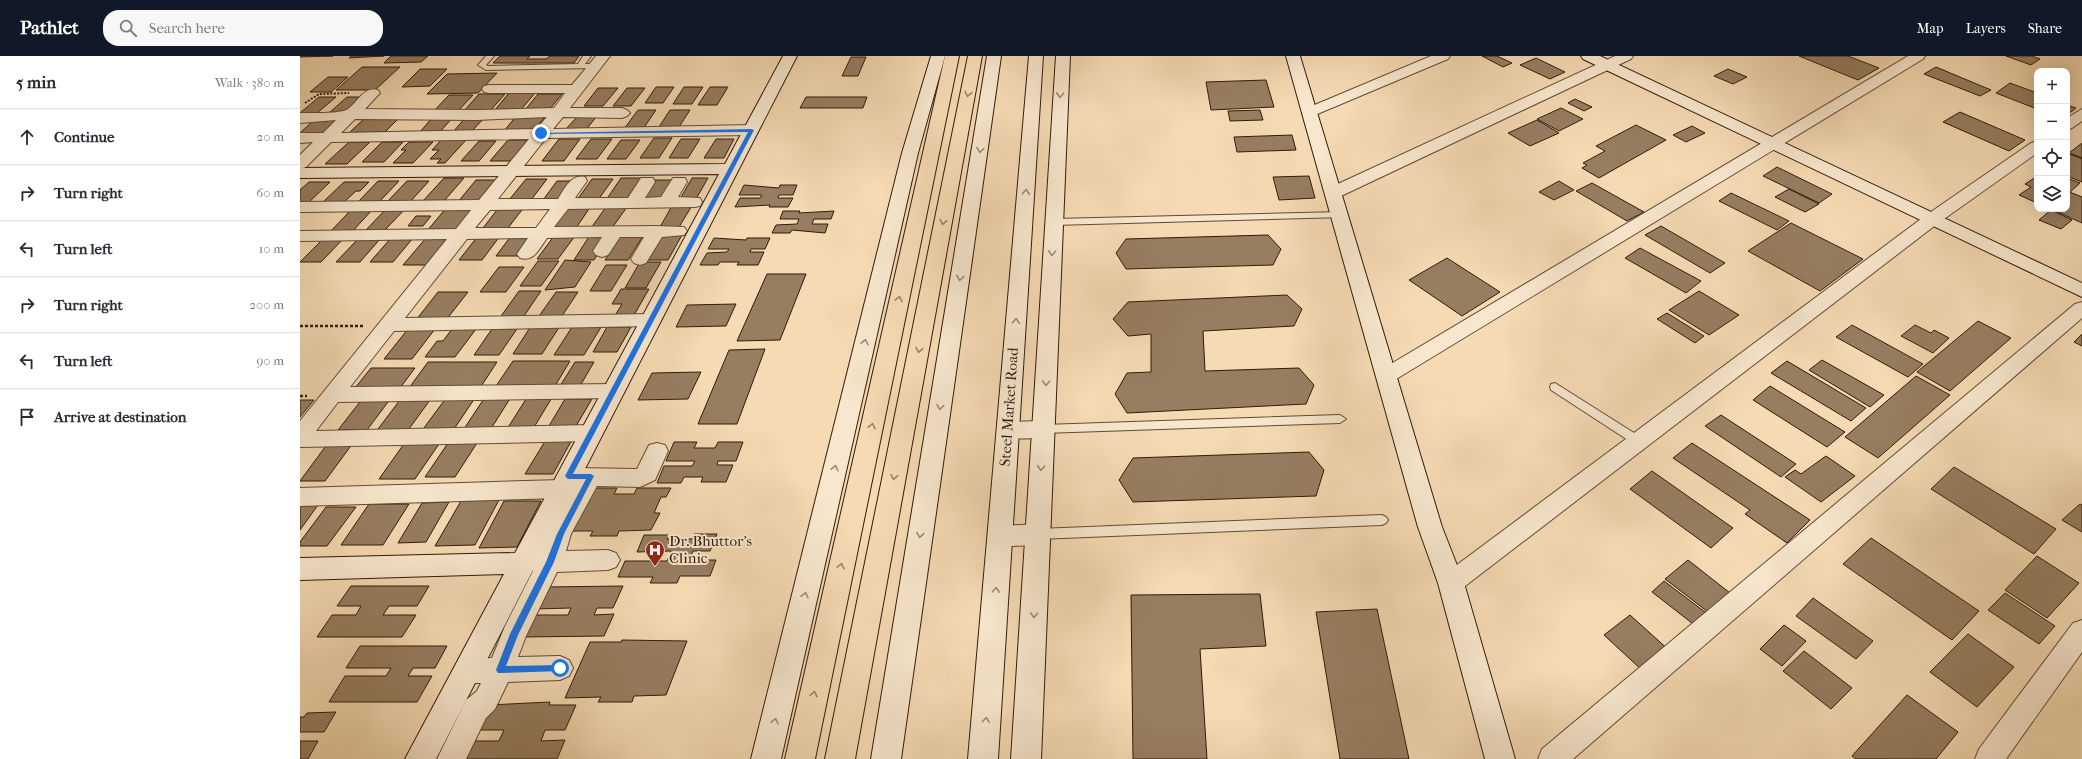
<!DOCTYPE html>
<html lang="en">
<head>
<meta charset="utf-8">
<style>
	:root { --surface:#fff; --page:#f7f7f7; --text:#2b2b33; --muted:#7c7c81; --line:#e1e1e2; --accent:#111827 }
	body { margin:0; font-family:"IM FELL French Canon",serif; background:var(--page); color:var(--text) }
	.controls { position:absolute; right:12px; top:12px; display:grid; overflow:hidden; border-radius:8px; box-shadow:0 4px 16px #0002 }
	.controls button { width:36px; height:36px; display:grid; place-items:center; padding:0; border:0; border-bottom:1px solid var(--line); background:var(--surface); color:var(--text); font:20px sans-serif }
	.stop { position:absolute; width:12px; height:12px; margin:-9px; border:3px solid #1a73e8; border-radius:50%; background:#fff }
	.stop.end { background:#1a73e8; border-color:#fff; box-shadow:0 1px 4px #0008 }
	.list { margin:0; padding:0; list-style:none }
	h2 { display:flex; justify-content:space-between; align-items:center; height:52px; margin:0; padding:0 16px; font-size:17px }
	h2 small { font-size:13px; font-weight:400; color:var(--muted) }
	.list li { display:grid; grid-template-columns:26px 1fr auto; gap:12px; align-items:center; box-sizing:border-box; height:56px; padding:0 16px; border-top:1px solid var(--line) }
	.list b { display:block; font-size:15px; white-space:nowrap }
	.list em { font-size:13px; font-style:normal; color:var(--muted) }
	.icon { flex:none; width:22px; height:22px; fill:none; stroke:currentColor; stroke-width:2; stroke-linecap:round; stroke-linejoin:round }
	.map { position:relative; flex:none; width:1782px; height:703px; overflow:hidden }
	header { display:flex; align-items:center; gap:24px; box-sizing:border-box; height:56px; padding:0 20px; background:var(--accent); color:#fff }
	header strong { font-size:19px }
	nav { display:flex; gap:22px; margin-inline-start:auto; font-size:14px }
	.search { width:280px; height:36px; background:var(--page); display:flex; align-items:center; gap:10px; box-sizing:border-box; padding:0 14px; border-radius:16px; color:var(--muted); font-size:15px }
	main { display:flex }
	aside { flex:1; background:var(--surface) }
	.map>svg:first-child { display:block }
	.building { fill:#977e61; stroke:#311b08 }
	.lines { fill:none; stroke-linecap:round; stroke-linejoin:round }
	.lane-casing { stroke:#624b33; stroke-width:2 }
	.street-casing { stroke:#624b33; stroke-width:2 }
	.secondary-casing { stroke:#311b08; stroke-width:2 }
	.highway-casing { stroke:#311b08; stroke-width:2 }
	.path-far1 { stroke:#311b08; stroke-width:2; stroke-dasharray:2 1.5; stroke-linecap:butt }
	.path { stroke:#311b08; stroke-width:2.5; stroke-dasharray:3 2; stroke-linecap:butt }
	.lane { fill:#f8e7ce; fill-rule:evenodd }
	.street { fill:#f8e7ce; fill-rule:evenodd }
	.secondary { fill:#f8e7ce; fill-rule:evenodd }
	.highway { fill:#f5dab3; fill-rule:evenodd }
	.oneway { stroke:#9d8466 }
	.oneway2 { stroke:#9e8b75 }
	.route { fill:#1a73e8 }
	.labels { text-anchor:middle; stroke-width:4; stroke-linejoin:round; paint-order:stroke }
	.street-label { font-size:15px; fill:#311b08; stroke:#f8e7ce }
	.poi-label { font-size:15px; fill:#311b08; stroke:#f8e7ce; text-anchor:start }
</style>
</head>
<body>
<header>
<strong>Pathlet</strong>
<div class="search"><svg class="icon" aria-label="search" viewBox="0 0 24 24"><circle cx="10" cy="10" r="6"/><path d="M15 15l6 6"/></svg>Search here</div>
<nav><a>Map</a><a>Layers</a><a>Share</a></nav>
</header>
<main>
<aside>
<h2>5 min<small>Walk · 380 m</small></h2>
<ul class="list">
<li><svg class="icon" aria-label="ahead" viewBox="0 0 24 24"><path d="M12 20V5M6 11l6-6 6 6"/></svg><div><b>Continue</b></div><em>20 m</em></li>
<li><svg class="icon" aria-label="right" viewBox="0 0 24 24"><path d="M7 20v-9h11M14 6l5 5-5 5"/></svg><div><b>Turn right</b></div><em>60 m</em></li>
<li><svg class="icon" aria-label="left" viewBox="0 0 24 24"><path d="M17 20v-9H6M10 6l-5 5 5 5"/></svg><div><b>Turn left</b></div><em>10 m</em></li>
<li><svg class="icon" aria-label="right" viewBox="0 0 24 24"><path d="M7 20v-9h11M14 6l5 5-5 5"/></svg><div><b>Turn right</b></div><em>200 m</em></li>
<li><svg class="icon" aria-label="left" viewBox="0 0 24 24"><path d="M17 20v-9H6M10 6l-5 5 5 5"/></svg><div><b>Turn left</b></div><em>90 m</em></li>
<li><svg class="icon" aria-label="arrive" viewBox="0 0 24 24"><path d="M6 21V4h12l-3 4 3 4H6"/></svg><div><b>Arrive at destination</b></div></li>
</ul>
</aside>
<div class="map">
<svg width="1782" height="703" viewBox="0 0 1782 703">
	<rect width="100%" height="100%" fill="#f5dab3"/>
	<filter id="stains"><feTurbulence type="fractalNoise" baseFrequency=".005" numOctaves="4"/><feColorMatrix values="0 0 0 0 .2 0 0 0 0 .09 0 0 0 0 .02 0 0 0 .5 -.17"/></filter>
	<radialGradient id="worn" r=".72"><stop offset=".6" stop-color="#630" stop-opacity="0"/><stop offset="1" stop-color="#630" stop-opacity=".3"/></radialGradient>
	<path class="building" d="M0,0H33L0,1Z
		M51,0H84L49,2Z
		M91,0H128L121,6L84,7Z
		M200,0H230L227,3H246L250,0H279L274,7H193Z
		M1182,0H1197L1212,7L1203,11Z
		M1499,0H1548L1579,12L1558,24Z
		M1706,0H1732L1740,3L1731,9Z
		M551,1H566L558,20H542Z
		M1236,2L1265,16L1250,23L1220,9Z
		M62,11H100L75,34H36Z
		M1636,11L1691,34L1680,40L1624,18Z
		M120,13H147L130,30L102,31Z
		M1428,13L1447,21L1433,28L1414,20Z
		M197,17L178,37L127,38L147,18Z
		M28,21H48L31,36H10Z
		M966,24L974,51L911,54L906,26Z
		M1710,27L1737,37V53L1696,37Z
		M356,31H374L363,47H345Z
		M384,31H403L392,48H373Z
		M410,31H428L417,49H398Z
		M298,32H318L303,50H284Z
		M327,32H345L331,50H313Z
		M209,37H235L220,55H194Z
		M179,38H205L190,55H164Z
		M238,38H262L249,54H225Z
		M149,39H173L157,56H133Z
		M19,41H36L17,57H0Z
		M47,41H67L49,57H29Z
		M506,41H567L563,52H500Z
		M1275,43L1292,51L1284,55L1268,47Z
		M1767,49L1776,52L1767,59Z
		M1261,52L1283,63L1259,75L1237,63Z
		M338,54H356L343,73H324Z
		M370,54H390L379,71H359Z
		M960,54L963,64L930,65L928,55Z
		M1660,56L1725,84L1709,95L1643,66Z
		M219,57H248L233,76H203Z
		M103,58L85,76L49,77L68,59Z
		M154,60L139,77H119L133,61Z
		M297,60L285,75H264L277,61Z
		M166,61H185L171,76H153Z
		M16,62H45L25,80L0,81V77Z
		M1237,64L1259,77L1230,90L1208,77Z
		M1336,69L1366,84L1299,122L1282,112L1287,109L1283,107L1305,95L1296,90Z
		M1392,70L1405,77L1386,86L1373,79Z
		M992,79L996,94L937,96L934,81Z
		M143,82L166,84L145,107H137L141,103H130L139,94H132Z
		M354,82H372L359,102H340Z
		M259,83H280L264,105H242Z
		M291,83H312L297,103H276Z
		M381,83H400L388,102H369Z
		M416,83H434L424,102H404Z
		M208,84H229L212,105H190Z
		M321,84H340L326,103H307Z
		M179,85H196L179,105H161Z
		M49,86H70L47,108H25Z
		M82,86H103L84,106H62Z
		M109,86H133L113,107H93L106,94H101Z
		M1782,87V102L1769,97Z
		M1770,98L1782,103V126L1767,120V100Z
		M1477,111L1532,138L1519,147L1463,120Z
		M1009,120L1015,142L979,144L973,121Z
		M1736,121L1737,122V147L1719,139L1731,131L1725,128Z
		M144,122H164L144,145H123Z
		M321,122H341L326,144H306Z
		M392,122H408L396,143H380Z
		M1767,122L1780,127L1770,136L1767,134Z
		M226,123H247L231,144H209Z
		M292,123H313L298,144H277Z
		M176,124H199L180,147H157Z
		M352,124H374L362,143H339Z
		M78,125H99L79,146H58Z
		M107,125H129L109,147H86Z
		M257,125H277L262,144H243Z
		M1259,125L1274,134L1254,144L1239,136Z
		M9,126H30L7,148H0V134Z
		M44,126H69L60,135H56L43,147H22Z
		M1292,127L1344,156L1327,165L1276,135Z
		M444,129L479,132L480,129H497L493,139H479L478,142H493L488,151H469L470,149L435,151L440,142H460L462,139H439Z
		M1489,133L1519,148L1505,156L1475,141Z
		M1767,135L1782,141V167L1751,153H1767Z
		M1431,137L1489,165L1477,174L1419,145Z
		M373,148H393L379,171H360Z
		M200,150H225L208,172H183Z
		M269,150H291L276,172H253Z
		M147,151H178L158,175H127Z
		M306,151H327L312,172H291Z
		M87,152H106L84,175H65Z
		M51,154H72L51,177H29Z
		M1751,154L1772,164L1761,173L1739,164Z
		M483,155H500L499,157L534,155L531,163H514L512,168H528L525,177L492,174L490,177H472L476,169L497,168L499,163H480Z
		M116,160H131L123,170H108Z
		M1491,167L1563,203L1520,235L1448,195Z
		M1361,170L1425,207L1410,217L1345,179Z
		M290,179H310L294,204H274Z
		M359,179H382L368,204H344Z
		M968,179L981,193L973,209L826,213L816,197L826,183Z
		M178,180H200L182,204H159Z
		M211,180H235L220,200H196Z
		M254,180H275L258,203H237Z
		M321,180H343L328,204H305Z
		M91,182H113L93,206H70Z
		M126,182H154L132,209H103Z
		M414,182L446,184L447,182H470L465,193H451L450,196H464L458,209H437L439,206H420L418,209H400L407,197L427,196L429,193H408Z
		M23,183H43L21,206H0Z
		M58,183H80L60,206H36Z
		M1340,192L1401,225L1386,237L1325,202Z
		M1147,202L1200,236L1162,260L1109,224Z
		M265,204L291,206L275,231L245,234Z
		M238,205H259L241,230H220Z
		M340,206H361L346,232H325Z
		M306,209H327L311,235H290Z
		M199,211H224L206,236H180Z
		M467,218H506L480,284L437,285Z
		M321,233H349L333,261H314L322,248H312Z
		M219,235H241L222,263H199Z
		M1399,235L1439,259L1409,279L1369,254Z
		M138,236H168L146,264H116Z
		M256,236H278L260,263H237Z
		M987,239L1002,253L994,270L903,275L905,315L999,312L1014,329L1006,348L827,357L815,338L827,317L851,316V278L828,280L813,263L828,246Z
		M436,248L426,270L376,271L387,249Z
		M1367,257L1404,280L1395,287L1357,263Z
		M1678,265L1711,282L1650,335L1617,316Z
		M274,268H303L284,299H254Z
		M1552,269L1623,308L1608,321L1536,281Z
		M1615,269L1631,277L1634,274L1649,282L1633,297L1601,280Z
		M194,270H219L199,299H174Z
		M231,270H260L242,298H213Z
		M307,271H331L317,296H293Z
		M108,273H135L112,303H84Z
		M152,273H176L155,301H125L137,285H143Z
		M1782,278V290L1774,286Z
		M465,293L437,368H398L429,294Z
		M1522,304L1584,339L1570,351L1509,314Z
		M213,305H270L255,330H196Z
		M1487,305L1566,352L1551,365L1471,317Z
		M128,306H197L180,332H109Z
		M275,306H294L280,330H260Z
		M71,312H115L100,332H55Z
		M401,316L388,343L338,344L352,317Z
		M1616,320L1650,339L1578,402L1545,381Z
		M1470,330L1545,376L1527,391L1453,344Z
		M103,340H133L106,377H75Z
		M228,340H253L233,373H207Z
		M185,341H211L189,376H162Z
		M63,342H91L67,374H38Z
		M146,342H175L152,376H121Z
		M265,343H292L273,375H246Z
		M0,344H14L0,361Z
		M1421,359L1496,408L1481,421L1405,370Z
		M247,382H273L253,418H225Z
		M106,385H141L115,423H79Z
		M374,386H397L394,392H415L418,386H443L436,405H418L417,409H433L426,426H401L403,421H384L381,427H357L364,410H392L395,405H366Z
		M28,387H53L25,425H0Z
		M148,387H177L155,421H125Z
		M1392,387L1510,464L1487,487L1445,458L1450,454L1373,402Z
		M1009,396L1024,414L1016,440L833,446L819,424L833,402Z
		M1526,400L1555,420L1521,446L1485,421L1495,414L1501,418Z
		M1654,411L1756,473L1734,498L1631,433Z
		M1352,415L1433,472L1411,492L1330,433Z
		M292,432H317L314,438H334L337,432H371L366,441H361L354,457H360L351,474L319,475L317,480H290L293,475H269Z
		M199,444L175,489L135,490L161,445Z
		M204,445H241L217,491L179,492Z
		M149,446L126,486L98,487L122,447Z
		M69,448H109L83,489H41Z
		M1780,448L1782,449V476L1762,464Z
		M0,449H18L0,474Z
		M26,451H56L27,490H0V486Z
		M394,478H417L410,495H393L389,504H416L410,520H380L377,527H350L353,521H318L325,505H367L371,495L337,496L344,479H369L367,483H392Z
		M1571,482L1679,555L1652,584L1543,508Z
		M1737,500L1779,527L1747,562L1705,534Z
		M1388,504L1430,537L1408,556L1365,523Z
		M1364,525L1409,559L1397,571L1352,536Z
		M51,530H129L117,550H89L83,559H116L102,581H17L32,559H56L61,550H37Z
		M323,530L313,552H297L294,559L314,558L304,580L222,581L232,559H268L271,552L234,553L245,531Z
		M1705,537L1755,570L1739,588L1688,554Z
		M960,538L966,590L900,593L907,703H833L831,539Z
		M1513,542L1573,585L1556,603L1496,560Z
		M1077,553L1109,703H1040L1016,556Z
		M1330,559L1370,595L1344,616L1304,579Z
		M1484,569L1506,585L1482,610L1460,593Z
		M1668,578L1714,611L1677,651L1630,616Z
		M322,584L387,585L366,639L334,640L332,646H298L301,641L265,642L290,586H321Z
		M60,590H147L135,612H113L108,620H132L117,646H29L45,620H86L91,612H46Z
		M1504,595L1552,632L1531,653L1483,615Z
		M1607,639L1658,676L1636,703H1556L1552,700Z
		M250,646L249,649H276L265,674H245L241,685L265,684L257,703H162L171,685H199L204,674H176L189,649Z
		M36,656L24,676H0V661H4L7,657Z
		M0,685H18L8,703H0Z"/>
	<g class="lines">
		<g class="lane-casing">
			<path id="lane" d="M186,0H194L186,9L188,10L278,8L283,0H291L285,8H295L299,10L295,12L186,14L178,9Z
				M1041,156L1044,157V161L754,169L749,166L754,163Z
				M1255,327L1342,382L1344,385L1342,388H1334L1251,334L1250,331L1251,328Z
				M1040,359L1046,363L1040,367L743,377L739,376L737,373L739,370L743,369Z
				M1082,459L1086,461L1088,464L1086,467L1082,469L738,483L734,482L732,478L734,474L738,473Z"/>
		</g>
		<g class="street-casing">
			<path id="street" d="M296,0H310L270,52H322L327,54L330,57L327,60L322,62L263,61L253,73L451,69L456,71L459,74L456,77L451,79L246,82L198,143H258C265,132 271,118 285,121L287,125L275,142H328L341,122H353L355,126L345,142L361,141L373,122H385L387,126L378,141L400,142L402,146L400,150L394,151L268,153L254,171L356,170L384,171L387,175L384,179L362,181L346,207L340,209L334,207L331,203L344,181H320L308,199L302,201L296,199L293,195L302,181L247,182C239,193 234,206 220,202L217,198L228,182L167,183L105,262L351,258L358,259L361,264L358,269L351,270L94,275L50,331L313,328L320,330L323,335L320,340L313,342L38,346L16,375L291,369L299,371L302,377L299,383L291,385L0,391V365L147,183L0,185V175L156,173L171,154L0,156V146L179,144L229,83L31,86L6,111L0,113V99L13,86L0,87V77H23L36,64L0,67V57C10,57 41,58 48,53C58,46 64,30 78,34L80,37L65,53L176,54L254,52L265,37H189L184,36L182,33L184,30L189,29H272ZM247,61L236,73L41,77L55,63L176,64ZM250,153L236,172H175L190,154Z
				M1131,0H1150L1148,3L1015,59H1005L1002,56L1005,53Z
				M1315,0H1333L1331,3L1039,141L1033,142L1027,141L1025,137L1027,133Z
				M1608,0H1625L1623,3L1093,325L1086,327L1079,325L1076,320L1079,315Z
				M1782,53V65L1772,72L1767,74V62Z
				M1737,85V97L1637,168L1160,534L1151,537L1142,534L1139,527L1142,520L1625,160L1731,87Z
				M1782,246V262L1273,703H1238L1242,693L1775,248Z
				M743,365L751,367L754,373L751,379C736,383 715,384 700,380L697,374L700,368L708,366Z
				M357,387L365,389L368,395L355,424L340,431L297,430L271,478L266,495L308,494L316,497L320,504L316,511L308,514L257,516L226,580L218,601L260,600L269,604L273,612L269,620L260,624L208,626L195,653L186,662L166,703H137L166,644L177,635L181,627H166L157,623L153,615L157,607L166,603L192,602L205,570L233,515L229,513L226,506L229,499L242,496L248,477L269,439L261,442L0,450V432L261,424L269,427L266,421L269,415L277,412L337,413L349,389ZM269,427L275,429L270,437L272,433Z
				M738,468L746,471L750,478L746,485C731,490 707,492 692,487L688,480L692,473L700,470Z
				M1782,564V596L1706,703H1675L1679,693L1773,567Z"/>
		</g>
		<g class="secondary-casing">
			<path id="secondary" d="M483,0H497L136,703H105L204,518L0,524V502L215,497L419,118L0,122V112L425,108Z
				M631,0H645L618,97L481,703H451L602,97Z
				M687,0H701L601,703H571Z
				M729,0H743L698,703H668Z
				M756,0H770L741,703H711Z
				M986,0H1000L1142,471L1164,527L1215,703H1185L1138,527L1118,471Z
				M1281,0H1300L1782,227V241L1283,3Z"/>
		</g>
		<g class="highway-casing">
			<path id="highway" d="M645,0H659L515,703H485Z
				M668,0H682L555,703H525Z"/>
		</g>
		<path class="path-far1" d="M5,47L19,38L49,37"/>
		<path class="path" d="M0,270H63
			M0,340H7"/>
		<use href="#lane" class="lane"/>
		<use href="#street" class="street"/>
		<use href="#secondary" class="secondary"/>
		<use href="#highway" class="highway"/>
	</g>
	<defs><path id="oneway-chevron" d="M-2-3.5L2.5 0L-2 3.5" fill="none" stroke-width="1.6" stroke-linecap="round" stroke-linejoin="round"/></defs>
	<g class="oneway">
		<use href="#oneway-chevron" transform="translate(668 38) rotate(101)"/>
		<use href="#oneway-chevron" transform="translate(643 166) rotate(101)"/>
		<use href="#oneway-chevron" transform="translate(599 243) rotate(-78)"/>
		<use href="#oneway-chevron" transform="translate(619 294) rotate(101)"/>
		<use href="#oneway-chevron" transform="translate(572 370) rotate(-78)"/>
		<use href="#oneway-chevron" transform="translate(594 421) rotate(101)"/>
		<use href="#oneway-chevron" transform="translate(541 510) rotate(-78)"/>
		<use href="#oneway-chevron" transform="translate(514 638) rotate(-78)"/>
	</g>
	<g class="oneway2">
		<use href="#oneway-chevron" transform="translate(760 39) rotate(93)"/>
		<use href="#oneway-chevron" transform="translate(680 94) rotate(99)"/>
		<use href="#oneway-chevron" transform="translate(726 136) rotate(-86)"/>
		<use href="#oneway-chevron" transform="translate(752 197) rotate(93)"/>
		<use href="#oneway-chevron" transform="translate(660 222) rotate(99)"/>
		<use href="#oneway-chevron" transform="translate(716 265) rotate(-86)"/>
		<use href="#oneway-chevron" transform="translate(565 286) rotate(-77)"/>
		<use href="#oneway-chevron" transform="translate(746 327) rotate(93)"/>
		<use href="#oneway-chevron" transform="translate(640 351) rotate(99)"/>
		<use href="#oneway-chevron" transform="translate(535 412) rotate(-77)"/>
		<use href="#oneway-chevron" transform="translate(741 412) rotate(93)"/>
		<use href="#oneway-chevron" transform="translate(620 479) rotate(99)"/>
		<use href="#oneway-chevron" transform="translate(696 534) rotate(-86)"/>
		<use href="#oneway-chevron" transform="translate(505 539) rotate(-77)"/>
		<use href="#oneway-chevron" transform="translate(734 559) rotate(93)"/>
		<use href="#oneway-chevron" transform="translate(686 664) rotate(-86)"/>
		<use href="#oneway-chevron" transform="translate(475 665) rotate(-77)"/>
	</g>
	<path class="route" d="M451,73L454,74L273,418H291L294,420L264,478L254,506L218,579L206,610L260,609L263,610V615L198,617L196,614L210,578L246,506L257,478L286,423H268L265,420L448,76L241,78L239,77Z"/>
	<defs>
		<g id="hospital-pin" transform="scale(1)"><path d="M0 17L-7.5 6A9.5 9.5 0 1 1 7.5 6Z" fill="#8f2418" stroke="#f8e7ce"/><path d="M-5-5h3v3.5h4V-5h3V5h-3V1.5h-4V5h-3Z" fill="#fff"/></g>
	</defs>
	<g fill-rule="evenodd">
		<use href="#hospital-pin" x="355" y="494"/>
	</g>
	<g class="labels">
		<g class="street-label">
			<text transform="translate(709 351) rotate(-86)" y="5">Steel Market Road</text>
		</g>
		<g class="poi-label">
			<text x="369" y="490">Dr. Bhuttor's<tspan x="369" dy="17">Clinic</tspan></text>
		</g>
	</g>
	<rect width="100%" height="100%" filter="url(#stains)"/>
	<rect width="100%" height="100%" fill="url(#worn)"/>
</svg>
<div class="controls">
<button>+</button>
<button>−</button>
<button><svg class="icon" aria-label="locate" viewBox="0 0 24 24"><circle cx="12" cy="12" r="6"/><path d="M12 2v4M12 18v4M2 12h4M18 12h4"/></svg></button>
<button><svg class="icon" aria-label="layers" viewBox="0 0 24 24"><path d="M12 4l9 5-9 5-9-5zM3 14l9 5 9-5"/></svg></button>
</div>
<div class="stop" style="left:260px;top:612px"></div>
<div class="stop end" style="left:241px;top:77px"></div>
</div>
</main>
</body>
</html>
